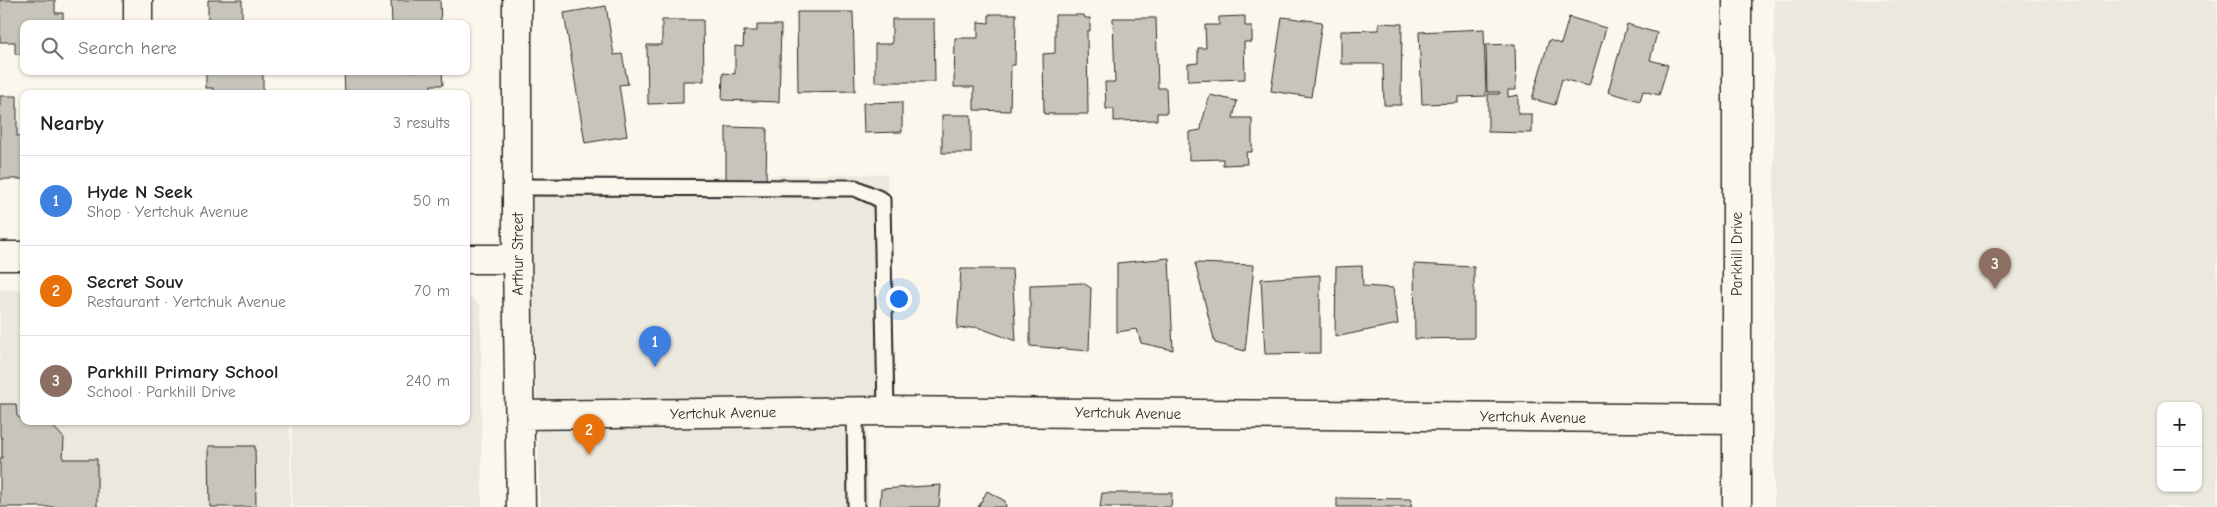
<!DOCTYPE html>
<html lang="en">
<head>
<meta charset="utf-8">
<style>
	:root { --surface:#fff; --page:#f6f6f6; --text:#222; --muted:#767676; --line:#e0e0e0; --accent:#2b2b2b }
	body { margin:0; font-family:"Comic Neue",sans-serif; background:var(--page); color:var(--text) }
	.controls { position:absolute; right:15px; bottom:15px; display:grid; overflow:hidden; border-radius:10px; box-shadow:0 1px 4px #0004 }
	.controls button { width:45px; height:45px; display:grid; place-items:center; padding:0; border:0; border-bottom:1px solid var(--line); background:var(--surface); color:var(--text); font:25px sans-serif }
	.you { position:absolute; left:898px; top:298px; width:18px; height:18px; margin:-12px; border:4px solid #fff; border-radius:50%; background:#1a73e8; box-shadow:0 0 0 8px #1a73e833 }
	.badge { display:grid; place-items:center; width:32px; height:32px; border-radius:50%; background:var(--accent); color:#fff; font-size:16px; font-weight:700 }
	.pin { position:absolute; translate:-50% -41px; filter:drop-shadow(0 1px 2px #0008) }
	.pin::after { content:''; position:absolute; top:26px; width:18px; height:15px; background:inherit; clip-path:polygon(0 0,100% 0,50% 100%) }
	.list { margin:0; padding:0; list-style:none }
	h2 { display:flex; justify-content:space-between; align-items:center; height:65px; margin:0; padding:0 20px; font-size:21px }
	h2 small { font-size:16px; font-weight:400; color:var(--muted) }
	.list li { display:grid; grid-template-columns:32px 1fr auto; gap:15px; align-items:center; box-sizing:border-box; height:90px; padding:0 20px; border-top:1px solid var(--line) }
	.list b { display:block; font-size:19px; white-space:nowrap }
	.list p { margin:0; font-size:16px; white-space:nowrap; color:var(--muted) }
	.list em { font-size:16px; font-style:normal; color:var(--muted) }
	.icon { flex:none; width:28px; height:28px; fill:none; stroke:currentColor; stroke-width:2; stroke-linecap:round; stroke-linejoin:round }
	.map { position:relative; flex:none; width:2217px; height:507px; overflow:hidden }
	.search { position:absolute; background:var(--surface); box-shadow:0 1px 4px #0004; left:20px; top:20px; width:450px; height:55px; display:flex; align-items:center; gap:12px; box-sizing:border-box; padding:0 18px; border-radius:10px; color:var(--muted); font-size:19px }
	.panel { position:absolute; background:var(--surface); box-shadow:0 1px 4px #0004; left:20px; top:90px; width:450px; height:335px; border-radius:10px }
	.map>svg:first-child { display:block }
	.built { fill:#ebe8de; fill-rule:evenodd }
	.building { fill:#c7c4bc; stroke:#2b2b2b }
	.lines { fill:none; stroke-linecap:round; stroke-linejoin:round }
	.lane-casing { stroke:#2b2b2b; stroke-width:19 }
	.street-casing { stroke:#2b2b2b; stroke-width:31 }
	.lane { stroke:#fbf7ec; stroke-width:15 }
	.street { stroke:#fbf7ec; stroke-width:28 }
	.labels { text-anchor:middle; stroke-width:4; stroke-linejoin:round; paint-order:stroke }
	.street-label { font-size:15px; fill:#2b2b2b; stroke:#fbf7ec }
</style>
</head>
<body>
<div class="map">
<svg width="2217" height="507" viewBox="0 0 2217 507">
	<rect width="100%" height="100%" fill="#fbf7ec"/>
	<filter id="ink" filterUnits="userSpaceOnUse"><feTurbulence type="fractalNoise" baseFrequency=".02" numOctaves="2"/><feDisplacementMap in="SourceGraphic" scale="10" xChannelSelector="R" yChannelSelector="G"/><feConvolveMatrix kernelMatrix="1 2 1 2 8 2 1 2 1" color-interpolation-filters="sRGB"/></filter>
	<g filter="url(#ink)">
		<path class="built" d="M1774,0H2217V507H1774ZM2161,406H2198V488H2161Z
			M887,174L890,425L867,426L868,507H540L530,178Z
			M0,290H24V421H290V507H0Z
			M466,295L481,306L482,507H292V421H466Z"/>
		<path class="building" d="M0,0H55V13H63V24H24V54H15V42H0Z
			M208,0H242V22L208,23Z
			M391,0H440L441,24H392Z
			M606,6L614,55L622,54L628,84L619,85L627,136L585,143L564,13Z
			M797,12H853L855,91L798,92Z
			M989,14H1016L1015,65H1011L1010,111L974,110V87H954L955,38H978V22L989,23Z
			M1055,15H1084L1085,18H1090V31H1087L1088,114H1044L1043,54L1055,53Z
			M1245,16V26H1252V42H1244L1245,79L1188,81V64L1198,63V48H1206L1205,25H1219V17Z
			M1282,17L1322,22L1311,97L1271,91Z
			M1569,17L1606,28L1589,86L1562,79L1555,105L1532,99L1549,40L1561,44Z
			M1113,18H1156L1158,88H1166L1167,113H1157V120L1114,121V109H1106L1105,82H1115Z
			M892,19H934L935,82H875V44H892Z
			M662,20H703L704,81H683V103L648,104L647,45H662Z
			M1379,23L1402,24L1401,105H1384L1383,64H1341V31L1379,30Z
			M1627,24L1657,33L1650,60L1668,65L1659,95L1643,91L1640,101L1608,92Z
			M757,25H781L779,102L722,100L723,73L735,74V46L743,47L744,31H757Z
			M1484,29L1486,96L1458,97V103L1422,104L1419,32Z
			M1515,44L1516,90H1508V97L1518,95V114H1532V133L1488,132V94H1499L1500,92H1487L1486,45Z
			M206,71H263V94H213V88H206Z
			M344,71H442L443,85H431L432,94H345Z
			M1210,95L1237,101L1233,118H1252V152H1246L1247,164L1223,165V159L1189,160V132L1201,130L1202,122Z
			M0,96H17V136H24V179H0Z
			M902,102V132L864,133L863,103Z
			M942,115H971V153H942Z
			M726,127L767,128L766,181H726Z
			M1169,258L1173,350L1141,343L1137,329L1117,332V263Z
			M1195,263L1254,265L1245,351L1215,343Z
			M1414,264L1474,267V338L1415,339Z
			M1362,266L1363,286L1393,288L1398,324L1335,337L1336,267Z
			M961,269H1012L1016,341L977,327L957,329Z
			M1320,275V353L1265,354L1261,279Z
			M1083,283L1091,288L1089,351L1030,346V285Z
			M0,404H16L17,416L24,421H48L64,438L63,459H97V507H0V458H2V438L0,436Z
			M209,446H255L256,507H210Z
			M941,485L939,507H880L881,489Z
			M987,491L1005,501L1006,507H978Z
			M1102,493H1172L1171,507H1100Z
			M1337,498L1412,499L1411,507H1337Z"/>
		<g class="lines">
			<g class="lane-casing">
				<path id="lane" d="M517,187L855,188L882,200L886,411
					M855,412L856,507"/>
			</g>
			<g class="street-casing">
				<path id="street" d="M517,0V259L521,507
					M138,24V0
					M0,256H24
					M466,259H517
					M520,415L886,411L1736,419
					M1737,507V0"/>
			</g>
			<use href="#lane" class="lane"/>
			<use href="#street" class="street"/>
		</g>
	</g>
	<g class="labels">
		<g class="street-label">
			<text transform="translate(518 254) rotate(-90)" y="5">Arthur Street</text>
			<text transform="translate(1737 254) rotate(-90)" y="5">Parkhill Drive</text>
			<text transform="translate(723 413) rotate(-1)" y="5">Yertchuk Avenue</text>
			<text transform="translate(1128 413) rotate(1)" y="5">Yertchuk Avenue</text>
			<text transform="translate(1533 417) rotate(1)" y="5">Yertchuk Avenue</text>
		</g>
	</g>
</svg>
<div class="controls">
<button>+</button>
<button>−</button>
</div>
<div class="you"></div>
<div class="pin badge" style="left:655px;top:367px;background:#3f7fe0">1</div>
<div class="pin badge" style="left:589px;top:455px;background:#e8710a">2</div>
<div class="pin badge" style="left:1995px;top:289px;background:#8d6e63">3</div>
<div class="search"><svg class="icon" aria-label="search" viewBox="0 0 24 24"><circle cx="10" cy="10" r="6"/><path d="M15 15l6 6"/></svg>Search here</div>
<section class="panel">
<h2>Nearby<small>3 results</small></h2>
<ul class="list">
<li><span class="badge" style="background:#3f7fe0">1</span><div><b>Hyde N Seek</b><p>Shop · Yertchuk Avenue</p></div><em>50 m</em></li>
<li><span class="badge" style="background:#e8710a">2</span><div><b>Secret Souv</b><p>Restaurant · Yertchuk Avenue</p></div><em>70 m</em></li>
<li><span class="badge" style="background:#8d6e63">3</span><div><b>Parkhill Primary School</b><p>School · Parkhill Drive</p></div><em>240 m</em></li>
</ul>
</section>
</div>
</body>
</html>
